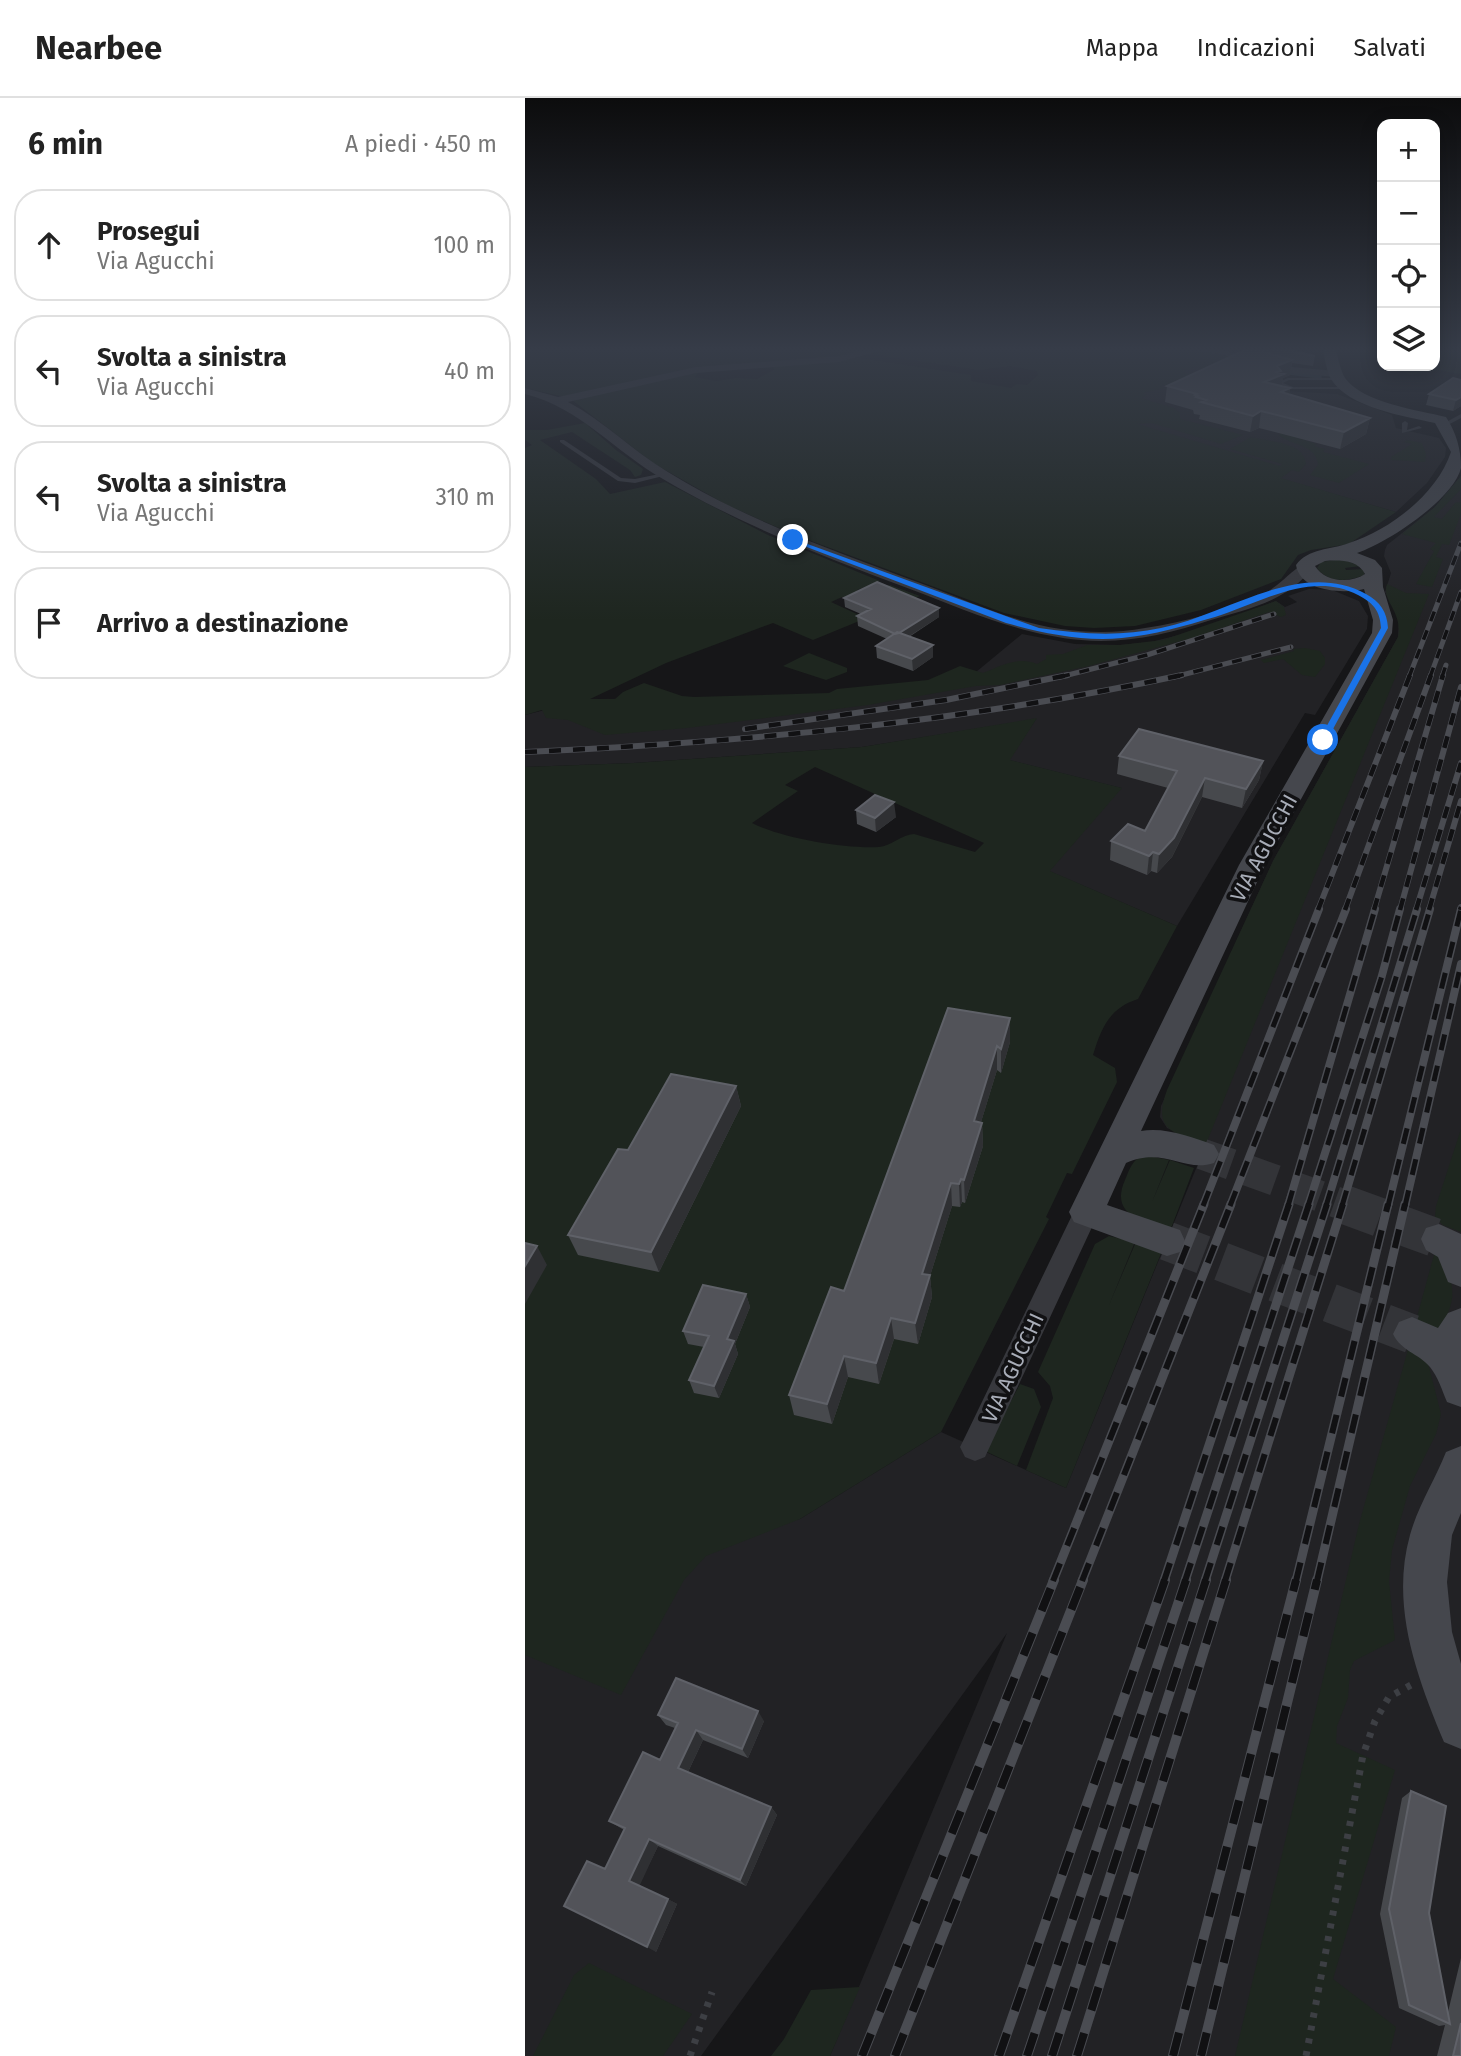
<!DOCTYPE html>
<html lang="it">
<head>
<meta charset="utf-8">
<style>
	:root { --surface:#fff; --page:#f6f6f6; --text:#222; --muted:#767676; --line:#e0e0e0 }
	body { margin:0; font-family:"Fira Sans",sans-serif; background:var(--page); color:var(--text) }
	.controls { position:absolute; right:21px; top:21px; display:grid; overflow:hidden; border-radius:14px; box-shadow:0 4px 18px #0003 }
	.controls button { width:63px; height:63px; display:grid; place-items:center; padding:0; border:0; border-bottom:2px solid var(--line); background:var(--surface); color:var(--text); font:35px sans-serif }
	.stop { position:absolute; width:21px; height:21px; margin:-16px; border:5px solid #1a73e8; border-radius:50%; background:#fff }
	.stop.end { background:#1a73e8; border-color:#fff; box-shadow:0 2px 7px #0008 }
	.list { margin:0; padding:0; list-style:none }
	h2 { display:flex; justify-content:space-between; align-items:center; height:91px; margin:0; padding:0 28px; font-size:30px }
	h2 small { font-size:23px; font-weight:400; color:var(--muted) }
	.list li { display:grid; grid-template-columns:46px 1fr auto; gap:21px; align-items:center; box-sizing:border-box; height:112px; margin:0 14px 14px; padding:0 14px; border:2px solid var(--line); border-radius:28px }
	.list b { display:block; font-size:26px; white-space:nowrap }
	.list p { margin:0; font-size:23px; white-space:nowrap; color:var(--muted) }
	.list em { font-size:23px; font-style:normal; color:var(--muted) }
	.icon { flex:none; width:38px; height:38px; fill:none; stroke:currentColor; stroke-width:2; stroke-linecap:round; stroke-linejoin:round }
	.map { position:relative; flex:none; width:936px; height:1958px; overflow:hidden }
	header { display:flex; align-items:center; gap:42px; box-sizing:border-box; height:98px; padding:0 35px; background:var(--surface); border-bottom:2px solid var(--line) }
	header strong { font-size:33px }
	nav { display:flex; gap:38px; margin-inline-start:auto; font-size:24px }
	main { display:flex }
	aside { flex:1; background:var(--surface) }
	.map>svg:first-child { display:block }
	.built { fill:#222225 }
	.green { fill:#1e261f; fill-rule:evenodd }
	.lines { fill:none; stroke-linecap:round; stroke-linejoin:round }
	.stream { stroke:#2c353c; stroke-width:3.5 }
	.secondary-tunnel-far1 { stroke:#333438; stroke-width:31; stroke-dasharray:31 16; stroke-linecap:butt }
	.secondary-tunnel { stroke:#333438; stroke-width:39; stroke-dasharray:39 19; stroke-linecap:butt }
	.path { stroke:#3d3f44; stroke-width:7; stroke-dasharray:5 8; stroke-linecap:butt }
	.lane { fill:#37383d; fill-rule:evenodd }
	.street { fill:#37383d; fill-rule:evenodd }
	.secondary { fill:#45474d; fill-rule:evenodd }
	.rail-far4-casing { stroke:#4a4c52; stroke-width:5 }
	.rail-far3-casing { stroke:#4a4c52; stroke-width:6 }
	.rail-far2-casing { stroke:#4a4c52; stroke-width:8 }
	.rail-far1-casing { stroke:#4a4c52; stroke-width:9 }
	.rail-casing { stroke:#4a4c52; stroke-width:10 }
	.rail-far4 { stroke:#111113; stroke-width:3.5; stroke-dasharray:10; stroke-linecap:butt }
	.rail-far3 { stroke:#111113; stroke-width:4.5; stroke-dasharray:12; stroke-linecap:butt }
	.rail-far2 { stroke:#111113; stroke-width:5; stroke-dasharray:16; stroke-linecap:butt }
	.rail-far1 { stroke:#111113; stroke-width:6; stroke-dasharray:19; stroke-linecap:butt }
	.rail { stroke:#111113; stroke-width:8; stroke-dasharray:24; stroke-linecap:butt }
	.wall { fill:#47494d }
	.shaded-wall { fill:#2f3033 }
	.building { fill:#525359; stroke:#5f6168; stroke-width:2 }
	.route { fill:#1a73e8 }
	.labels { text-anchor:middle; stroke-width:7; stroke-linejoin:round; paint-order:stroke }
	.street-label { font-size:21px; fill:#a8adb8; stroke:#111113 }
</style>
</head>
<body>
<header>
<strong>Nearbee</strong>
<nav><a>Mappa</a><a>Indicazioni</a><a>Salvati</a></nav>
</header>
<main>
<aside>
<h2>6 min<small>A piedi · 450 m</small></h2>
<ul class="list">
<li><svg class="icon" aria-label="ahead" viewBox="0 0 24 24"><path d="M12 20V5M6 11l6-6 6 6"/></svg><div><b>Prosegui</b><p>Via Agucchi</p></div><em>100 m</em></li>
<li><svg class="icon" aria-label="left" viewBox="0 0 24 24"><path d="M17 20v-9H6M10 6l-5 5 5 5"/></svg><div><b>Svolta a sinistra</b><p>Via Agucchi</p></div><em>40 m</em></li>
<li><svg class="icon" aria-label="left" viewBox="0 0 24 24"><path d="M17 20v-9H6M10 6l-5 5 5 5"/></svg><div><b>Svolta a sinistra</b><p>Via Agucchi</p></div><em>310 m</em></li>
<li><svg class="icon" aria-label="arrive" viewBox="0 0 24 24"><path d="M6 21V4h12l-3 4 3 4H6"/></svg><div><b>Arrivo a destinazione</b></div></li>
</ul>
</aside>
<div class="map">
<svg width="936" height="1958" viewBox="0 0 936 1958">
	<rect width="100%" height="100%" fill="#161618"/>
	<path class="built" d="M679,253L695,256L760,293L812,296L867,317L871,330L914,340L921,350L920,359L902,385L871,414L560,324Z
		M936,378V1958H305L482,1535L176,1958H0V1472L275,1421L416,1334L541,1390L681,1046L642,1030L635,1019L636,1008L748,763L873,539L874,520L860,494L866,475L859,458L860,452L862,447L910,409Z
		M784,491L807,492L834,503L843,518L842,531L790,617L780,615L652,828L524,773L596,690L484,662L511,621L337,649L109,665L0,669V617L63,601L305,600L451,574L497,536L550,546L595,547L626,544L673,532L751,503L760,509L772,504L763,498Z"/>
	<path class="green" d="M0,249H360L321,259L206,267L40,299L0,290Z
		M368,249H497L527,253L533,249C596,249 660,243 720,263L686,272L669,269L657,274L667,277L645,287H634L639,290L618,295L622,297L616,300L649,310L655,315V321L718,337L696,346L627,325L612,326L755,368L757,366L705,351L726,339C743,344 779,343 781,366L774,374L767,372L756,380L871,414L824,446L786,452L773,457L756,481L676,512L610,528L569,530L540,528L479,515L265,435L200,406L128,365L47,302L153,277L173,275L170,279L191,283L211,280L232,281L250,271L246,268L334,260L446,277V283L486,290L492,286L502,287L513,277L512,273L485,268L454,272L345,256Z
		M936,254V276L912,272L885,277L868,268H910V255Z
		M60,325L91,352L118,371L116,377L110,379L105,372L47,334L15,342L71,381L85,396L140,384L243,437L355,483L332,492L333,494L323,501L317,499L306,504L334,517L347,511L358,489L365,487L395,498L288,542L248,525L141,565L65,601H90L98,594L119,585L157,598L169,599L304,595L312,591L403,582L435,568L458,575C476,568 492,558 512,566L521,561V557L538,556L562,547H595L638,542L751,503L759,509L761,517L756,519L744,514L667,540L564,568L475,587L451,588L343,607L162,630L80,637L43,622L21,620L17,612L0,617V350L7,347L0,342V332H22Z
		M756,335L792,346L789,348L800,351L798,354L844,366L814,385L785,377L793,367C792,346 766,348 754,337Z
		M883,342L897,345L901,356L900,364L866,362V359L887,346L879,344Z
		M936,378V391L909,419L917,421L930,405L936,404V416L924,447L917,446L911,459L918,461L907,489L891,486L909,453L905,451L911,445L877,436L910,409Z
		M816,461L836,468L820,470L821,472L839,471V477C823,484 803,485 792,470L796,464Z
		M862,486L881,495L904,496L681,1046C648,1035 627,1032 642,992L748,763L873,539C878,513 856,503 862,486Z
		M780,550L795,553L800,560V566L790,579L777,577L758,561L739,565L736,562L769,553L768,551Z
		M284,555L322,570V574L301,582L258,568Z
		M512,620L485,662L597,690L525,773L652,828L613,901C584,910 576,931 568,957L590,970L592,984L547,1076L542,1075L521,1119L524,1121L416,1334L275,1421L181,1458L159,1482L96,1597L0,1557V669L109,665L337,649ZM290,669L459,745L450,754L389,736C376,737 366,748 354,749C320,751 256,740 227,725L273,693L260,687Z
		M936,1031V1134L918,1127L910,1119L911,1108Z
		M619,1057L644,1062L627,1104L645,1062L669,1070L645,1133C619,1123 584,1118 600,1082C605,1070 607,1062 619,1057Z
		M584,1138L610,1144L584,1207L611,1144L637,1153L541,1390L501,1372L528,1300L525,1288L513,1274L570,1146Z
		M910,1153C931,1181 934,1203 913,1232L889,1230Z
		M884,1248L903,1265L916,1316L911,1336L885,1388L867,1452L864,1483L870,1542L829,1563L825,1572L823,1600L812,1628L811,1645L870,1672L808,1881L871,1929L864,1958H710L834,1426Z
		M495,1286L509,1291L516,1309L492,1368L460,1353Z
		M64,1865L167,1916L138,1958H8L49,1877Z
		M335,1889L305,1958H246L259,1941L286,1892Z"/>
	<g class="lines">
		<path class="stream" d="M662,249L667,250
			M673,251L689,254
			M757,274L795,279"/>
		<path class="secondary-tunnel-far1" d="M677,1056L822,1108"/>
		<path class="secondary-tunnel" d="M818,1106L914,1141
			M642,1143L887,1236"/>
		<path class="path" d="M165,1958L187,1894
			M781,1958L838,1657L850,1623L864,1599L886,1587"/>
		<path class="lane" d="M763,280H813L815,282H764L758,285L768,289H820L822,290L820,291H767L752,285Z
			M936,316V320L921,328L916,327Z
			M880,323L883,325L882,332L894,328L897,330L877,335V325Z
			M35,342H39L96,380L110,381L139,375L142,377L110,385L93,383L35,344Z"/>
		<path class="street" d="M353,249H369L314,264L171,275L43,304C79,323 108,353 143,374C221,422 309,453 395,485C441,502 487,524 536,531C564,535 593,535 620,530C661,524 706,511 742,494C755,487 771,468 780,466L787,470C763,503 723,511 686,522C644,536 601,546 556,542C496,537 440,512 385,491C300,459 216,427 138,381C90,354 56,310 0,296V290L33,299L171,269L314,258Z
			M669,249H684L766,269L811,273L816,276L811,279L766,275Z
			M561,1104L570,1107L574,1114L460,1359L450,1363L440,1359L435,1349L440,1339L552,1107Z"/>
		<path class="secondary" d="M797,249H810C813,258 815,272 820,280C838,305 893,312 921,319C931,334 936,351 936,370C928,402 862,445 832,455L850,462L857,470L858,489L868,522L867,535L740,767L616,1033C641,1029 666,1039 689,1047L694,1056L689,1065C659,1075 639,1048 601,1065L582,1107L655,1132L660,1143L655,1154L642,1158L549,1124L544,1114L714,767L847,535L848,522L839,491C819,496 775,494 771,467C783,450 806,452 824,445C865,432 912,396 926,354L910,325C879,318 824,310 806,281C801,272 800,259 797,249ZM800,463C815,462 833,462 840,476C825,486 800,484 790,468Z
			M914,1126L936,1136V1189L923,1184L913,1159L901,1152L896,1141L901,1130Z
			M936,1210V1309L922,1304C917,1292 913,1279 905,1269C893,1255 876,1253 868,1236L874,1224L887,1219L913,1230L923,1215Z
			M936,1348V1415L927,1437L922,1484L927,1534L936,1566V1651L919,1644C892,1579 865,1508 885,1437C893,1408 910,1382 921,1354Z"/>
		<g class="rail-far4-casing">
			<path id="rail-far4" d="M535,579L622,557L749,516
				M649,579L766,549
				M884,579L936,445
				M905,579L936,494
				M917,579L921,567"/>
		</g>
		<g class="rail-far3-casing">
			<path id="rail-far3" d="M220,631L421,602L543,577
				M0,654C222,644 440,624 657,577
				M793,812L885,577
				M820,812L906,577
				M849,812L918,577
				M875,812L936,589
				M891,812L936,665
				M904,812L936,703
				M935,812L936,809"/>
		</g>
		<g class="rail-far2-casing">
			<path id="rail-far2" d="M678,1108L794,811
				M705,1108L821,811
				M763,1108L850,811
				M783,1108L856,881L875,811
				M801,1108L892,811
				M817,1108L905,811
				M863,1108L936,811
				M880,1108L936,866"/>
		</g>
		<g class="rail-far1-casing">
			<path id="rail-far1" d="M528,1483L679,1106
				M557,1483L706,1106
				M639,1483L764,1106
				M660,1483L784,1106
				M680,1483L802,1106
				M700,1483L818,1106
				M771,1483L863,1106
				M792,1483L880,1106"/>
		</g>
		<g class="rail-casing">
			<path id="rail" d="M337,1958L529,1482
				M370,1958L558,1482
				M474,1958L640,1482
				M502,1958L661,1482
				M527,1958L681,1482
				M552,1958L701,1482
				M648,1958L771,1482
				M676,1958L792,1482"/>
		</g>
		<use href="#rail-far4" class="rail-far4"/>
		<use href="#rail-far3" class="rail-far3"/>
		<use href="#rail-far2" class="rail-far2"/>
		<use href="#rail-far1" class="rail-far1"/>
		<use href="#rail" class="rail"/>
	</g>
	<path class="wall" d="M738,249L790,258L788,268L767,265L765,277L758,280L757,288L765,290L764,296L845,320L841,336L815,351L734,330L725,334L674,321L675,317L669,316L668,312L640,304L642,288L737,254Z
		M936,282V308L928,313L901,307L904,296Z
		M319,500L414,510V519L384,539L408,559L388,573L352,560L351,548L362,541L333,528L332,518L336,516L320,509Z
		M594,658L738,663L734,682L717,710L677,699L647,759L632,775L626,773L622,777L585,762L586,743L620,733L643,690L592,676Z
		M331,712L371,719L351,734L332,726Z
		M485,920V944L476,975L472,972L456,1024L457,1025L458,1048L440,1105L437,1104L435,1109L427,1108L405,1178L407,1199L393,1246L369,1241L354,1286L323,1279L307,1326L269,1317L264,1297L319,1193Z
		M211,988L216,1008L134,1174L53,1157L43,1137L103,1052Z
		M221,1196L225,1209L210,1246L213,1256L194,1300L169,1295L164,1282L179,1249L163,1246L158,1233Z
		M133,1617L239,1623L223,1660L178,1642L163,1674L246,1709L252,1717L221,1788L133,1748L114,1787L152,1806L131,1854L80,1771L99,1732L84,1723L135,1662L150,1630L141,1627Z
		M886,1693L904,1815L923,1914L936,1860V1958H912L920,1927L914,1928L874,1910L855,1816L877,1700Z"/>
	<path class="shaded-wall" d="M767,262L765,277L758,280L756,292L739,284L752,268Z
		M765,290L762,306L756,294Z
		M936,299V308L928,313L931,302Z
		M736,313L734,330L725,334L728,318Z
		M845,320L841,336L815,351L819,334Z
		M414,510V519L372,546L371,537Z
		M408,547V559L388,573L387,561Z
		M738,663L734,682L717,710L721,691Z
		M680,680L677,699L647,759L632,775L634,756Z
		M369,704L371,719L351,734L350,720Z
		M628,754L626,773L622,777L624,758Z
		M485,920V944L476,975V951Z
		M472,948V972L449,1047V1023Z
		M211,988L216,1008L134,1174L126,1154Z
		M457,1025L458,1048L440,1105L439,1082Z
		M436,1081L437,1104L435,1109L434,1086Z
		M426,1085L427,1108L405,1178L407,1199L393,1246L390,1225L397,1176Z
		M12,1148L22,1167L0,1206V1168Z
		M221,1196L225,1209L210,1246L213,1256L194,1300L189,1288L202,1241Z
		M366,1220L369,1241L354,1286L351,1265Z
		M319,1258L323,1279L307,1326L302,1306Z
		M233,1613L239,1623L223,1660L217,1651Z
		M171,1632L178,1642L161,1678L153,1670Z
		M246,1709L252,1717L221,1788L215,1782Z
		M124,1741L133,1748L114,1789L104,1783Z
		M143,1801L152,1806L131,1854L122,1849Z"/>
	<path class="building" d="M738,249H753L790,258Z
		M724,250L767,262L752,268L756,273L752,274L759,276L739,284L765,290L756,294L845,320L819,334L736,313L728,318L676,304L681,302L671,299L673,298L670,297L672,296L642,288Z
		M928,280L936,282V299L931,302L904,296Z
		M352,484L414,510L374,535L370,536L332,518L346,511L319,500Z
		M372,534L408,547L387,561L351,548Z
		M614,631L738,663L721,691L680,680L649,740L634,756L628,754L624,758L586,743L603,726L620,733L652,673L594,658Z
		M350,697L369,704L350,720L331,712Z
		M423,910L485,920L476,951L472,948L449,1023L457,1025L439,1082L436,1081L434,1086L426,1085L397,1176L405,1177L390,1225L366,1220L351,1265L319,1258L302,1306L264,1297L306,1189L319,1193Z
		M146,976L211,988L126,1154L43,1137L93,1051L103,1052Z
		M0,1145L12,1148L0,1168Z
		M178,1187L221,1196L202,1241L209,1243L189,1288L164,1282L184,1238L158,1233Z
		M151,1580L233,1613L217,1651L171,1632L153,1670L246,1709L215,1782L124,1741L104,1783L143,1801L122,1849L39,1808L62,1763L80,1771L100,1730L84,1723L118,1654L135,1662L153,1625L133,1617Z
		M886,1693L921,1708L904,1815L925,1926L884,1907L864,1811Z
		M936,1925V1958H928Z"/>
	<linearGradient id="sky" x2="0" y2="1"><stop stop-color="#0c0c0d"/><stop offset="0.48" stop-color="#363c48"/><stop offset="1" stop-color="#363c48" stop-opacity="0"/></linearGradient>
	<rect width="936" height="523" fill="url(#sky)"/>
	<path class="route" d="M266,440L514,530C555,536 595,539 636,530C702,517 775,460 841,496C855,504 862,513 863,530L802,642L798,644L794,642L856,530C855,512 848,505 833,497C786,472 735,505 690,519C659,528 629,537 597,540C558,544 518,535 481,525L266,443Z"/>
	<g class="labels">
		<g class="street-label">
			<text transform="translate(739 750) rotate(-62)" y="7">VIA AGUCCHI</text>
			<text transform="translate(488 1270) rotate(-65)" y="7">VIA AGUCCHI</text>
		</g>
	</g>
</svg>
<div class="controls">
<button>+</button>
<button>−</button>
<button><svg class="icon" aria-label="locate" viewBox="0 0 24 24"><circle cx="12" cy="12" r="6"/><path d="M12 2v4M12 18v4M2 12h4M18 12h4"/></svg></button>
<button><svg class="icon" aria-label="layers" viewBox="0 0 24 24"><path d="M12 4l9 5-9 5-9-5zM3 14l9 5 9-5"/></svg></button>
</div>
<div class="stop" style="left:798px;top:642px"></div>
<div class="stop end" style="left:268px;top:442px"></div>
</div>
</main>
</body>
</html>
